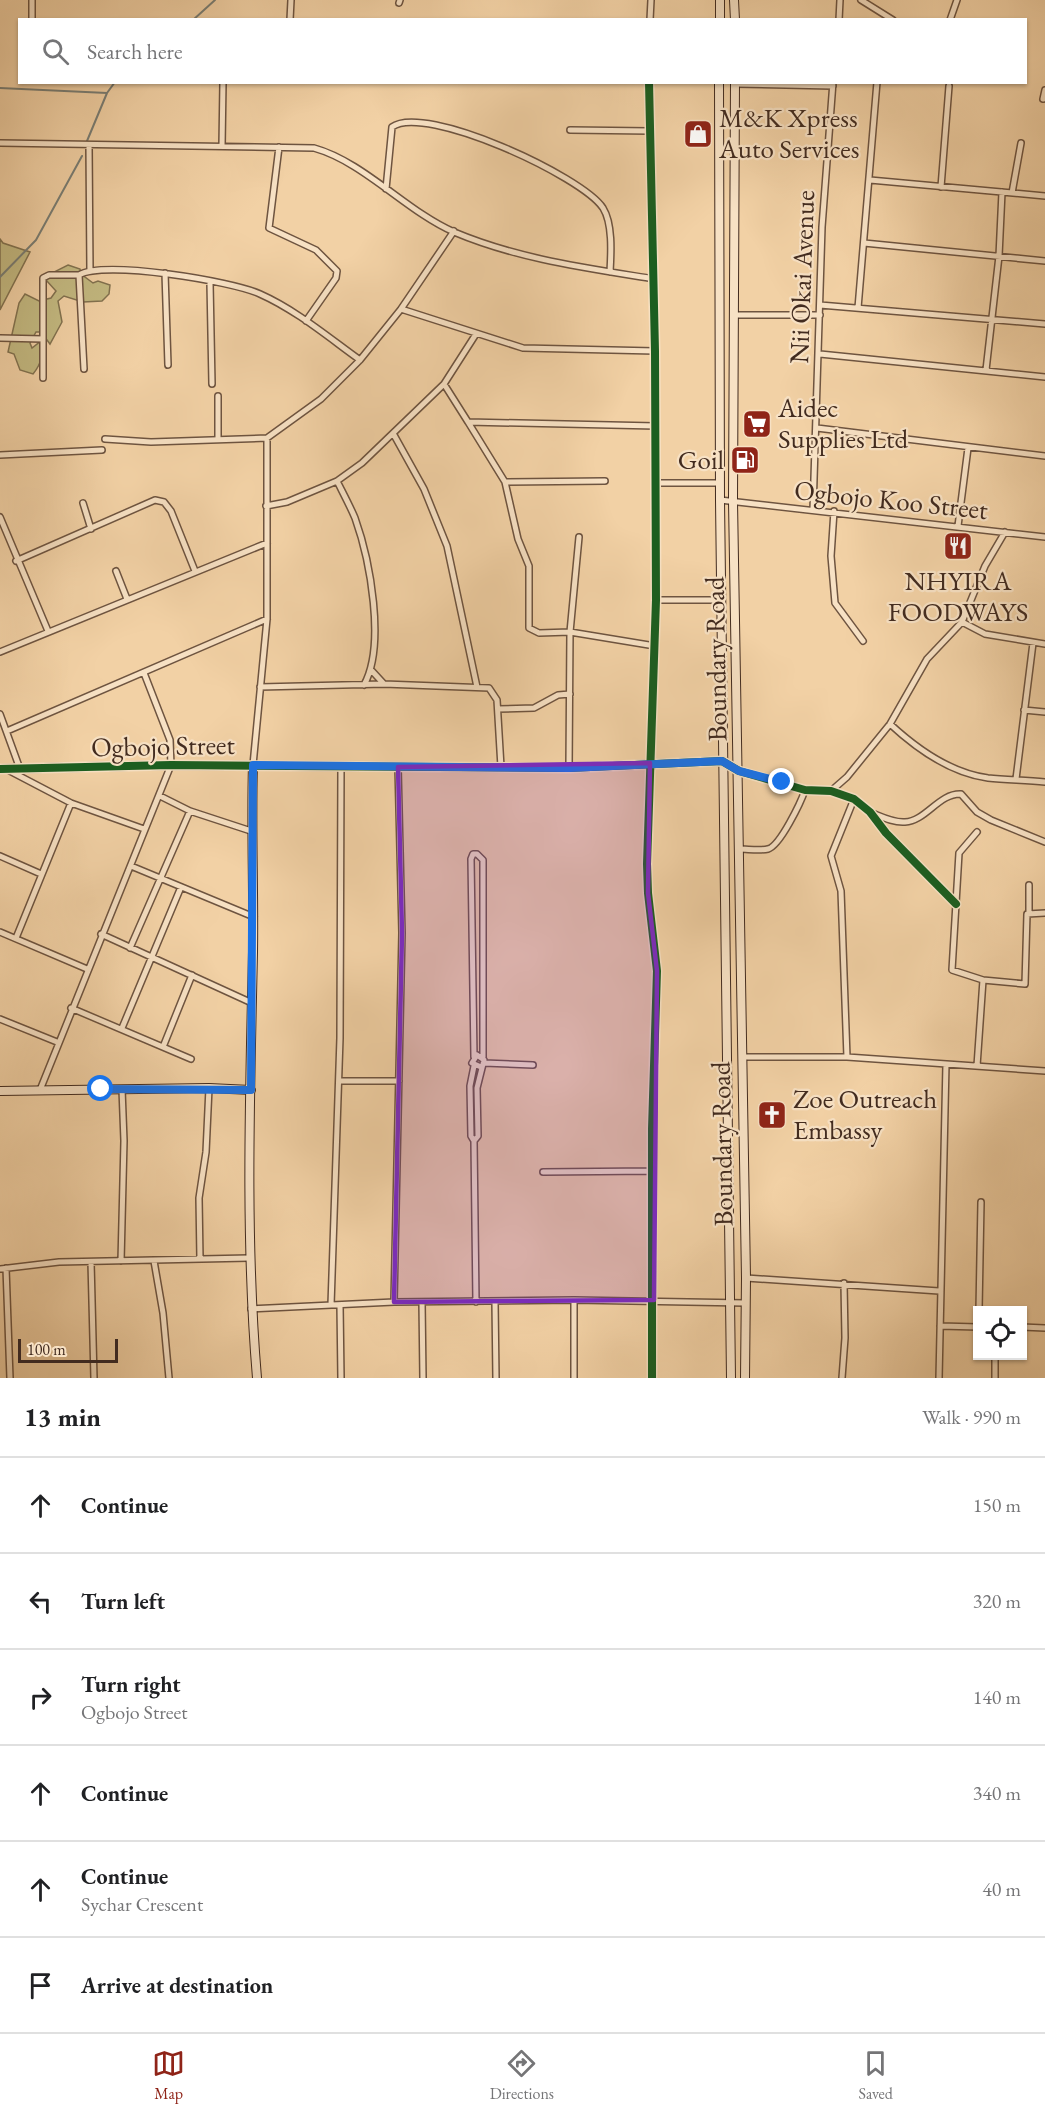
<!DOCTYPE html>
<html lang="en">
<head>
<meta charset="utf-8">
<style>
	:root { --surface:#fff; --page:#f2f2f2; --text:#202124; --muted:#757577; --line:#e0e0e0; --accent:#8f2418 }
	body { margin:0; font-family:"EB Garamond",serif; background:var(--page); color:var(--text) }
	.controls { position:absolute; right:18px; bottom:18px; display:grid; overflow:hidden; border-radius:0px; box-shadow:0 2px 4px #0004 }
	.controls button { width:54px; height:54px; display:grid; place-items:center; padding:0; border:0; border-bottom:2px solid var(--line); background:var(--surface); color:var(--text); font:30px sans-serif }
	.scale { position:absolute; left:18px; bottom:15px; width:100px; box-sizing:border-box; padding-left:6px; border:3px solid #422b1f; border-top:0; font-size:16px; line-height:21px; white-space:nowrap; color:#422b1f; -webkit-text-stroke:4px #f7e1c4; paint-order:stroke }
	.stop { position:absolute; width:18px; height:18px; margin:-14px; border:4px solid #1a73e8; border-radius:50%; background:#fff }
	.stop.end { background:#1a73e8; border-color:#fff; box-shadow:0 2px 6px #0008 }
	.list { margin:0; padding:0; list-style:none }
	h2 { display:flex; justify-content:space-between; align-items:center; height:78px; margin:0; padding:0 24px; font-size:26px }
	h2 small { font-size:20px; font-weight:400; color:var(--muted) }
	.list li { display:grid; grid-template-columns:39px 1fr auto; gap:18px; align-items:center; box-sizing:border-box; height:96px; padding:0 24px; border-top:2px solid var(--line) }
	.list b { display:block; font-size:22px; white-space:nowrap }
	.list p { margin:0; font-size:20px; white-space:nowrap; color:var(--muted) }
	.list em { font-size:20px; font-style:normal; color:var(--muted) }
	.icon { flex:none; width:33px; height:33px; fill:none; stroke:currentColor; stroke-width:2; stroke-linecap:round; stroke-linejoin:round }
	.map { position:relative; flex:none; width:1045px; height:1378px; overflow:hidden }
	.search { position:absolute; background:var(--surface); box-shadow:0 2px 4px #0004; left:18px; right:18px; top:18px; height:66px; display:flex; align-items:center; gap:15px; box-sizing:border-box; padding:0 21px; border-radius:0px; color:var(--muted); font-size:22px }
	.sheet { height:654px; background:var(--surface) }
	nav { display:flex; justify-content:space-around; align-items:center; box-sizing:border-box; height:84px; border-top:2px solid var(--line); background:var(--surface); font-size:16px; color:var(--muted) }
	nav a { display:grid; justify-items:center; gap:3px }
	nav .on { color:var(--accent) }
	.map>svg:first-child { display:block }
	.green { fill:#c3b981; stroke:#827250; stroke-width:1.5 }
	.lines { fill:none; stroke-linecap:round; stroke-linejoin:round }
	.stream { stroke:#797e75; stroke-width:2 }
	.street-casing { stroke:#6e5440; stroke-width:8 }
	.secondary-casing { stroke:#422b1f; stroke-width:10 }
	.street { stroke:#f7e1c4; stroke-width:5 }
	.secondary { stroke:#f7e1c4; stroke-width:8 }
	.cycleway-casing { stroke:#f7e1c4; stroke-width:11 }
	.cycleway { stroke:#1b5e20; stroke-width:8 }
	.route { stroke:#1a73e8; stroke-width:8 }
	.marked { fill:#7b2cbf; fill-opacity:0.2; stroke:#7b2cbf; stroke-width:4.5; stroke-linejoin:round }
	.labels { text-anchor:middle; stroke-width:4.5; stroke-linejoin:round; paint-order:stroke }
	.poi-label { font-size:27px; fill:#422b1f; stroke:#f7e1c4; text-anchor:start }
	.street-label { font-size:27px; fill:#422b1f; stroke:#f7e1c4 }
</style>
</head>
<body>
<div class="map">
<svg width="1045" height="1378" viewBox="0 0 1045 1378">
	<rect width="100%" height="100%" fill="#f2d1a5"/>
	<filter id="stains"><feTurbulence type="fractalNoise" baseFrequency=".00333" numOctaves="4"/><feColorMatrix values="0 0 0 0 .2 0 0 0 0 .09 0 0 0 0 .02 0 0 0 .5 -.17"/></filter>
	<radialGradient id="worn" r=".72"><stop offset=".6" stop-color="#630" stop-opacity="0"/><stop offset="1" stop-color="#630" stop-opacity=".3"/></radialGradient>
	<path class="green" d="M0,239L3,243L30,252L0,310Z
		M68,265L80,269L81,274L93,283L98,281L110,285L109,294L102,301L83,302L64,296L58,301L62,322L50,344L41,332H36L30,343L32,348L41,341C43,355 42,363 33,374L20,370L14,354L8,352L19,303L25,294L39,301L51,298L56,291L46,280L54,272Z"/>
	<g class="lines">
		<path class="stream" d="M193,20L215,0
			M0,88L107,93
			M87,141L107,93L115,82
			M0,277L36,240L82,156"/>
		<g class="street-casing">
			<path id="street" d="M861,0L893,20
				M399,3L400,0
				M32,20V0
				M290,20L291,0
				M650,20L651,0
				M839,20L840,0
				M950,20L957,0
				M649,82L655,351L656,600L647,864L648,893L657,971L652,1129V1378
				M736,84L833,86
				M1043,99L1045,90
				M570,130L650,131
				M0,143L314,148C364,162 406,211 454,232C518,259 586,268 654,279
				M89,145L90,271
				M222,146L223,82
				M279,147L269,228L316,250L337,271L336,278L306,321
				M870,180L1045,196
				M941,187L949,86
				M386,189L392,127C424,103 582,176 603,208C613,224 611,254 610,272
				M1012,193L1021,143
				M864,243L1045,261
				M165,273L168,365
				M210,283L212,384
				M820,305L1045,324
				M858,308L877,82
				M401,309L523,348L655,351
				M733,315H820
				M0,338L43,339
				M820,354L1045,377
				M84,369L79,275C104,260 232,281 260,294C296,310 328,337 360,360
				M986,370L999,256L1002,192
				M43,378V278L49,275H79
				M444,384L468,422L656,426
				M468,422L505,482L518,539L529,566V628L539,633L570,632L655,646
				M817,428L1045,456
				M394,435L424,489L447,546L477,687
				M105,439L151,442L267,438L321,399L360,360L401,309L454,231
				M218,439V396
				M0,455L102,450
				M337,481C343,493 350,506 355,518C370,560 386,645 364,685
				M505,482L605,481
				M656,483H720
				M720,500L1045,537
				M83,503L91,529
				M266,506L287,502L337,481L362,463L444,384L476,334
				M813,510L822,227L833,82
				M834,511L831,556L835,603L863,641
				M0,517L48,631
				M958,526L968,448
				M16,561L155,500L164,502L171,511L195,571
				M116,571L127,599
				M656,600H722
				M962,622L985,634L1045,644
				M0,652L267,543
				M372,671L384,684
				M260,687L384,684L489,688L497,700L501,767
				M498,709L534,708L558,695L570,694
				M1024,710L1045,712
				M0,714L20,769
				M890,724C917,749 950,773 988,778C1007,780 1026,780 1045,782
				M7,731L267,619
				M253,765L267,619V438
				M569,768L570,632L579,537
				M6,769L71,803L144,829
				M739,771L805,790L831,791L854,799L870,812L886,833L956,904
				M1016,779L1033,643
				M831,791L847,777L890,724L927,659L962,622L985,566L1005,532
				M160,796L190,811L251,831
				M872,813C882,817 894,823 905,822C926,821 939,793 961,794L977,812L991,820L1045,842
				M739,849C748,849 760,851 768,849C780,846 801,802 805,790
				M0,856L41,874
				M131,866L254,917
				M1029,912V885
				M0,932L87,969
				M101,934L252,1003
				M16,938L71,803
				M130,948L190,811
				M983,980L1025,984L1027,914L1045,913
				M71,1008L191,1059
				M0,1019L57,1042
				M122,1028L181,887
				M163,1047L192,975
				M474,1057L471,859L473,854H477L483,860V1057
				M742,1057H847L1045,1071
				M847,1057L841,891L831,856L854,799
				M484,1063L533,1065
				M474,1066L470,1086L471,1136L474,1141L476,1302
				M977,1066L983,980L952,970L959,853L977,832
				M339,1081H399
				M40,1090L171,765L170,740L144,673
				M474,1141L478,1136L477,1088L484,1060L477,1055L472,1063L481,1067
				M543,1172L653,1171
				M200,1259L199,1198L206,1152L209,1088
				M121,1261L124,1141L122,1089
				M154,1261L163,1313L169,1378
				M91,1262L94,1378
				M6,1268L10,1378
				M0,1269L59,1262L249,1258
				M746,1278L939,1291
				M574,1300V1378
				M394,1302L402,933L398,767
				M422,1302L423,1378
				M495,1302L496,1378
				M331,1305L340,1038L341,766
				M340,1305L341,1378
				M251,1309L394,1302L574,1300L745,1303
				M979,1310L981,1202
				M940,1326L978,1327
				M1022,1327L1045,1328
				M995,1356V1378
				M842,1378L845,1338L844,1283
				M939,1378L946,1064"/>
		</g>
		<g class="secondary-casing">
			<path id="secondary" d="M720,0V20
				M734,0L735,20
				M719,82L720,500L731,1378
				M735,82L733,501L746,1278L745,1378
				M253,765C251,828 254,889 253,952C250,1094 245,1236 257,1378
				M0,769L171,765L569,768L722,761L739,771
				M0,1091L209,1088L251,1090"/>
		</g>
		<use href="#street" class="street"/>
		<use href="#secondary" class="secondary"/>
		<g class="cycleway-casing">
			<path id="cycleway" d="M649,82L655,351L656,600L647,864L648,893L657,971L652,1129V1378
				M0,769L171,765L569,768L722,761L739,771L805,790L831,791L854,799L870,812L886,833L956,904"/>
		</g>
		<use href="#cycleway" class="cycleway"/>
	</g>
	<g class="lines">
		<path class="route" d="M101,1089L251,1090L253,765L569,768L722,761L739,771L782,782"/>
	</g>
	<path class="marked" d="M650,763L648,893L657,971L654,1300L394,1302L402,933L398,767Z"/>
	<defs>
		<g id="shop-square" transform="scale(1.5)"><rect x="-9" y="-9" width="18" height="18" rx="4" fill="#8f2418" stroke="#f7e1c4"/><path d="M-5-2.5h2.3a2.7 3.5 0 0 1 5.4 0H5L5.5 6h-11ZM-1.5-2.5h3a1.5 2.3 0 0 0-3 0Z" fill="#fff"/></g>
		<g id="supermarket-square" transform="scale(1.5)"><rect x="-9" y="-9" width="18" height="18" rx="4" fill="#8f2418" stroke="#f7e1c4"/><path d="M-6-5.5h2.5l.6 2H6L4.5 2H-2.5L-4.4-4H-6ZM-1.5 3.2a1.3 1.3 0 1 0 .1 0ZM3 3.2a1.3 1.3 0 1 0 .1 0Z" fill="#fff"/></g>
		<g id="fuel-square" transform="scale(1.5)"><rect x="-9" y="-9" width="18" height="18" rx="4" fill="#8f2418" stroke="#f7e1c4"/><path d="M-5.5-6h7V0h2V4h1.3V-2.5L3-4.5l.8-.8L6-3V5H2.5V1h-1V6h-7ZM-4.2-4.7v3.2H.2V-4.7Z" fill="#fff"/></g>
		<g id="restaurant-square" transform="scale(1.5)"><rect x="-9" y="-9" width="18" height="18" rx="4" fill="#8f2418" stroke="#f7e1c4"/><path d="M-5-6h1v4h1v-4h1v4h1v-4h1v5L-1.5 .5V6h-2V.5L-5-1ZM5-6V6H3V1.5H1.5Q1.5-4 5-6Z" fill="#fff"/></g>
		<g id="church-square" transform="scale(1.5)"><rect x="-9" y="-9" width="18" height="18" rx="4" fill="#8f2418" stroke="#f7e1c4"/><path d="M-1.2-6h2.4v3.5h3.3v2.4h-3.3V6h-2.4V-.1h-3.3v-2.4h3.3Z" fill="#fff"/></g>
	</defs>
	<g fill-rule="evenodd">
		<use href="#shop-square" x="698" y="134"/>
		<use href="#supermarket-square" x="757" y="424"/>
		<use href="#fuel-square" x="745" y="460"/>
		<use href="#restaurant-square" x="958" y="546"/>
		<use href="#church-square" x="772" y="1115"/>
	</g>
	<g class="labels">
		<g class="poi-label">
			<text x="719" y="127">M&amp;K Xpress<tspan x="719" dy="31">Auto Services</tspan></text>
			<text x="778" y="417">Aidec<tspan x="778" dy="31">Supplies Ltd</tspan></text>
			<text x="724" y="469" text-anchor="end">Goil</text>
			<text x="958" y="590" text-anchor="middle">NHYIRA<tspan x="958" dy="31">FOODWAYS</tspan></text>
			<text x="793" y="1108">Zoe Outreach<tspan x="793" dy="31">Embassy</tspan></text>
		</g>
		<g class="street-label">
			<text transform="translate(802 277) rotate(-88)" y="9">Nii Okai Avenue</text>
			<text transform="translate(891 500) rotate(6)" y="9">Ogbojo Koo Street</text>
			<text transform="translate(716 659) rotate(-91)" y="9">Boundary Road</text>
			<text transform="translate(163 746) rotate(-1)" y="9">Ogbojo Street</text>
			<text transform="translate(722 1144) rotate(-91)" y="9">Boundary Road</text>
		</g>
	</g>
	<rect width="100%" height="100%" filter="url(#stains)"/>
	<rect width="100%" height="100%" fill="url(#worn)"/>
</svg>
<div class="controls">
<button><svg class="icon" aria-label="locate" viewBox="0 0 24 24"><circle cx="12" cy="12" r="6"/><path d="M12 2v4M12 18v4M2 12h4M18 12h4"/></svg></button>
</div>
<div class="scale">100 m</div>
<div class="stop" style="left:101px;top:1089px"></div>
<div class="stop end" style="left:782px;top:782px"></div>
<div class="search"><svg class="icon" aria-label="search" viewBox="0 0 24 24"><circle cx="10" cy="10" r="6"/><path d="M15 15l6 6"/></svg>Search here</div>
</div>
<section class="sheet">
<h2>13 min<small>Walk · 990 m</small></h2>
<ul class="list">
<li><svg class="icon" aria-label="ahead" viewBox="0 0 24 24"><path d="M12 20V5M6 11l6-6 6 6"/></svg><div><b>Continue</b></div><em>150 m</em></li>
<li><svg class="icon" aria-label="left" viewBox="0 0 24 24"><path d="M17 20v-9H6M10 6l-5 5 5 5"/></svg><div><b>Turn left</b></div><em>320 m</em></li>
<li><svg class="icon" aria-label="right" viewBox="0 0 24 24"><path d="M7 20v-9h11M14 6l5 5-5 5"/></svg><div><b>Turn right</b><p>Ogbojo Street</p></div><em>140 m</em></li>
<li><svg class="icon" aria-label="ahead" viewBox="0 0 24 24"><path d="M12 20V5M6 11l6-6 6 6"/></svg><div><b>Continue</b></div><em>340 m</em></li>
<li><svg class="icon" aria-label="ahead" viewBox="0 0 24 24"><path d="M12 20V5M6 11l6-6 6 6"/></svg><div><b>Continue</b><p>Sychar Crescent</p></div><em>40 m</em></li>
<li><svg class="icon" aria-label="arrive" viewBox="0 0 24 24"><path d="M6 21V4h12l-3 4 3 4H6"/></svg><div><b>Arrive at destination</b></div></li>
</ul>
</section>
<nav>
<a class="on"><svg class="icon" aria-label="map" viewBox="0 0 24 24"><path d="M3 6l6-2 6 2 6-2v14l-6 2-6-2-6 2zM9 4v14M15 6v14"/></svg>Map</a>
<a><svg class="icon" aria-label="directions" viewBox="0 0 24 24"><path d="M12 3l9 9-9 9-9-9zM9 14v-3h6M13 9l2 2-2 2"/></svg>Directions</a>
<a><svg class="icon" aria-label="saved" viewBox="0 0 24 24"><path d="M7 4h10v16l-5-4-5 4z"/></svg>Saved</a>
</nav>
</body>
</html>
